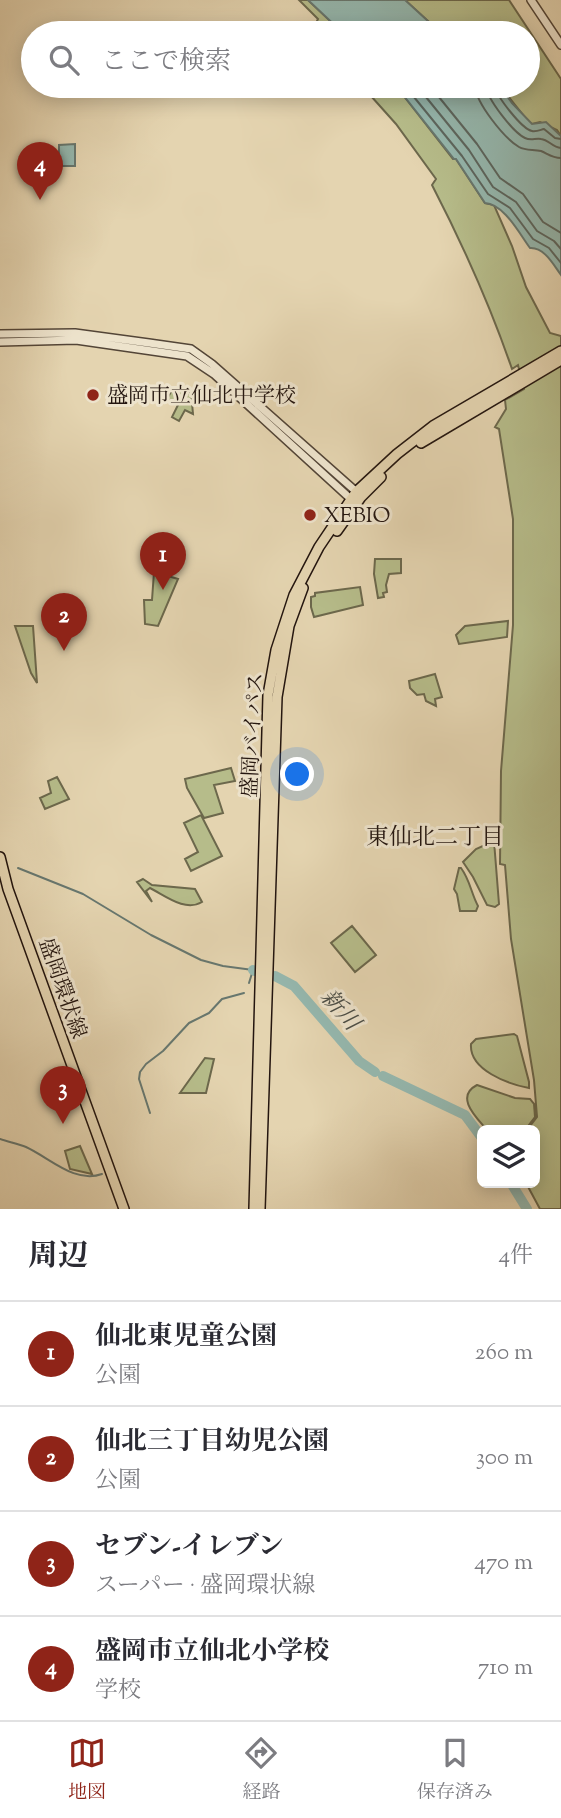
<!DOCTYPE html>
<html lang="ja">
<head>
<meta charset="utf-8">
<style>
	:root { --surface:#fff; --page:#f2f2f3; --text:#2b2b33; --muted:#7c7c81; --line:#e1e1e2; --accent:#8f2418 }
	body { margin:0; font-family:"Sorts Mill Goudy","Noto Serif JP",serif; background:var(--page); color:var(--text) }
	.controls { position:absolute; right:21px; bottom:21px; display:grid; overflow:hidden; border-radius:10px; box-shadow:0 4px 18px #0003 }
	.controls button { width:63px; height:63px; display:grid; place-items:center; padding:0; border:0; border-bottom:2px solid var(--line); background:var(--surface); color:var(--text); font:35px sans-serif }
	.you { position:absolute; left:298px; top:775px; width:24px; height:24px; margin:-18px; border:5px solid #fff; border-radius:50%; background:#1a73e8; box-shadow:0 0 0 10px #1a73e833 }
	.badge { display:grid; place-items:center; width:46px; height:46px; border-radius:50%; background:var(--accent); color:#fff; font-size:23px; font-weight:700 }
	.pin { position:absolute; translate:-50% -58px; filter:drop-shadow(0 2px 4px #0008) }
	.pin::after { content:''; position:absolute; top:37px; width:24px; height:21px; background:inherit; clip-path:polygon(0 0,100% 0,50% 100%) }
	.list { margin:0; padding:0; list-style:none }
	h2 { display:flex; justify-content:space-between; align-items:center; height:91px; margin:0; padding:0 28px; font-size:30px }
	h2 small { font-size:23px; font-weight:400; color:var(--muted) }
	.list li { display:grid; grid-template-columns:46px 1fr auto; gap:21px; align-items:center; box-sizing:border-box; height:105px; padding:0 28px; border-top:2px solid var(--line) }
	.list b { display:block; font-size:26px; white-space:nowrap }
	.list p { margin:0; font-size:23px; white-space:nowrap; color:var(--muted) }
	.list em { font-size:23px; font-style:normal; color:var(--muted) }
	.icon { flex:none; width:38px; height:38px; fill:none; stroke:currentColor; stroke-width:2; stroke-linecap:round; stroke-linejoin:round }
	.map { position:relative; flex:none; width:561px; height:1209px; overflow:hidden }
	.search { position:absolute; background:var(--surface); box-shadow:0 4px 18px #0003; left:21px; right:21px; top:21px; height:77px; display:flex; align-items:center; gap:18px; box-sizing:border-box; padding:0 24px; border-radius:38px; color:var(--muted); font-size:26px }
	.sheet { height:511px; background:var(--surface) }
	nav { display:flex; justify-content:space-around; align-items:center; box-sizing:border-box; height:98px; border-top:2px solid var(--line); background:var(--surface); font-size:19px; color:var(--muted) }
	nav a { display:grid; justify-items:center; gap:4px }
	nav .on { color:var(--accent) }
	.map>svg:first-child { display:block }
	.green { fill:#b6bc8a; stroke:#6c684c; stroke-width:2 }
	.water { fill:#95b8af; stroke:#67776f; stroke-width:2 }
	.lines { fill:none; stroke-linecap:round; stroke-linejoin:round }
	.shore { stroke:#5c665f; stroke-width:2 }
	.stream { stroke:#67776f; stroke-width:2 }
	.river { stroke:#95b8af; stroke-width:10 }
	.tertiary-casing { stroke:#534537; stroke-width:10 }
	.primary-casing { stroke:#23150f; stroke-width:12 }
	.trunk-casing { stroke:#23150f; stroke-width:12 }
	.tertiary { stroke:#ede3cc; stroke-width:7 }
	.primary { stroke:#e4d4b0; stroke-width:9 }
	.trunk { stroke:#e4d4b0; stroke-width:9 }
	.poi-dot { fill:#8f2418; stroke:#ede3cc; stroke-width:2.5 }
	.labels { text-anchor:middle; stroke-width:6; stroke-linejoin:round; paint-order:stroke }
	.poi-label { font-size:21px; fill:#23150f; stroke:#ede3cc; text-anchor:start }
	.street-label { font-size:21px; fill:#23150f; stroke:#ede3cc }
	.neighbourhood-label { font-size:23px; fill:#23150f; stroke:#ede3cc }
	.water-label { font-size:23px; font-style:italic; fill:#4b4e47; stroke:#ede3cc }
</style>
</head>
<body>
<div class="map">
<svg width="561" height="1209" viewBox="0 0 561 1209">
	<rect width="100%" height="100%" fill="#e4d4b0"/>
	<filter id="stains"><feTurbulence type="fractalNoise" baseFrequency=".00286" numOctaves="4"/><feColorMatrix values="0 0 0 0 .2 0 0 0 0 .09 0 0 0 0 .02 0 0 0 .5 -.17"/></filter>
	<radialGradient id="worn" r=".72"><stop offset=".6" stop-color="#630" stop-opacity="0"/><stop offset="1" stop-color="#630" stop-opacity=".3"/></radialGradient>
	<path class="green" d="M299,0H308L343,33H321L316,23L318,19Z
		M405,0H509L561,79V136L557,130L540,122L532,124L528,121L500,86H528V33H441Z
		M362,86H396L453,159H456L485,203L494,205L512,246L526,287L550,333L561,336V1209H540L526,1183H535V1130H527L537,1117L534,1080L511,939L505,865L500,864L501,771L513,625V519L499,429L495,427L506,409L505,400L524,389L518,365L512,369C490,305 463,245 432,185L436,179L396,124Z
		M173,388L191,392L193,414L185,410L179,421L172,417L178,405L167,399Z
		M375,559H401V573L389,574L386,585L387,592L383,593L384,597L378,598L374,574Z
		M154,572L178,579L158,626L145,624L144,600H152Z
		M360,587L363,605L314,617L311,607V597L315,596V593Z
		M508,621L507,637L459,644L456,635L465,626Z
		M15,626H33L37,683L31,673Z
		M435,674L442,697L435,699L436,706L426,701L424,694L417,695L410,688L409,681Z
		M231,768L235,781L214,785L223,813L204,818L187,788L185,779Z
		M57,777L69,799L45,809L40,798L51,793L48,781Z
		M201,815L222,856L191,871L185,859L198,852L184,823Z
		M494,841L499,904L495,907L487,905L473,877L463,862L476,849Z
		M459,868H461C470,880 471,893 478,906L476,911H460L457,894L454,889Z
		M143,879L152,885L195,889L202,902C185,912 166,896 150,888L146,891L152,902L137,882Z
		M352,926L376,955L355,972L331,943Z
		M514,1034L517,1036L529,1082V1088C508,1084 469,1070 471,1044L476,1039Z
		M205,1058L214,1059L206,1093H180Z
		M477,1085L515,1098L530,1099L534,1104L535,1117L525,1130H487C477,1118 454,1097 477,1085Z
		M80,1146L92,1174L70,1169L65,1151Z"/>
	<path class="water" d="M308,0H405L441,33H343Z
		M396,86H500L512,103L532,124L546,122L561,136V275C553,264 544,247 530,248C519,233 504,204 485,203L456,159H454Z
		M75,144V166H59V145Z"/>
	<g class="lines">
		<path class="shore" d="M405,86L462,156L488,194L510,208L533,239L549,248L561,263
			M417,86L469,150L493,187L516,202L537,231L554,241L561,249
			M430,86L477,144L500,178L523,194L543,222L561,233
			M475,86C476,103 504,138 519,147C526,151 534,149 541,151C548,154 552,158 561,158
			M486,86C487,99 513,132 525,138C531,141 535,138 541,139C549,140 552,147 561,148
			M495,86C496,96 522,129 532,131C536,132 540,130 544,129L555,138L561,139"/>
		<path class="stream" d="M18,868L83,894L151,935L201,960L223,966L253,970L249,983
			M150,1113L139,1079L140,1072L146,1064L163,1051L189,1023L209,1013L222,999L244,993
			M0,1139C9,1142 18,1144 26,1147C50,1158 75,1184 102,1174"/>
		<path class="river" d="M253,970L255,971
			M275,976L294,986L359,1061L375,1072
			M383,1076L465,1115L482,1138
			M511,1183L527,1209"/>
		<g class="tertiary-casing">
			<path id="tertiary" d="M531,0L561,45
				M0,334L75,333L149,343L191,349L212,364L360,495
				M0,342L76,340L187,356L214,374L353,501"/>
		</g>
		<g class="primary-casing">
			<path id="primary" d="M0,857L8,889L124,1209"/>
		</g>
		<g class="trunk-casing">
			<path id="trunk" d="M421,443L561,360
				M337,531L361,497L381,477
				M254,1209L268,695L276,650L294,595L319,547L356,492L397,454L433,426L561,351
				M260,1209L277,697L289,626L303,588"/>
		</g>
		<use href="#tertiary" class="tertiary"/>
		<use href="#primary" class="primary"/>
		<use href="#trunk" class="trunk"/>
	</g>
	<g class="poi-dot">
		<circle cx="93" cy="395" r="7"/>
		<circle cx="310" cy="515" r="7"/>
	</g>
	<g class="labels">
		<g class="poi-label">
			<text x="107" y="402">盛岡市立仙北中学校</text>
			<text x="324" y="522">XEBIO</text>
		</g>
		<g class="street-label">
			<text transform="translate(252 735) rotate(-87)" y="7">盛岡バイパス</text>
			<text transform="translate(63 988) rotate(71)" y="7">盛岡環状線</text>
		</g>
		<g class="neighbourhood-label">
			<text x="435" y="844">東仙北二丁目</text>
		</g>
		<g class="water-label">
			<text transform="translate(341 1009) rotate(49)" y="8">新川</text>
		</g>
	</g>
	<rect width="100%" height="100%" filter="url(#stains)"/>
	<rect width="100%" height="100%" fill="url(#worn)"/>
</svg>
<div class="controls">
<button><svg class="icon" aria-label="layers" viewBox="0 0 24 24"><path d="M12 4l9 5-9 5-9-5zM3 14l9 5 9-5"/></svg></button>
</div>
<div class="you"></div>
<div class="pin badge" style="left:163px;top:590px">1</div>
<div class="pin badge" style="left:64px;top:651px">2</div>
<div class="pin badge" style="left:63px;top:1124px">3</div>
<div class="pin badge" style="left:40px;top:200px">4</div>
<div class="search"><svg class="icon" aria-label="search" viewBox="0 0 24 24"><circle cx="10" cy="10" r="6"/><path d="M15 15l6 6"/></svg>ここで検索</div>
</div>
<section class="sheet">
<h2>周辺<small>4件</small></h2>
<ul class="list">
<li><span class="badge">1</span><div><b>仙北東児童公園</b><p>公園</p></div><em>260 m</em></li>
<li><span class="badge">2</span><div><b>仙北三丁目幼児公園</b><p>公園</p></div><em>300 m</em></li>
<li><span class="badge">3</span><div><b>セブン-イレブン</b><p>スーパー · 盛岡環状線</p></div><em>470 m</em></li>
<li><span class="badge">4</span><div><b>盛岡市立仙北小学校</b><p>学校</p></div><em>710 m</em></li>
</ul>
</section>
<nav>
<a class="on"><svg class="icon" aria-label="map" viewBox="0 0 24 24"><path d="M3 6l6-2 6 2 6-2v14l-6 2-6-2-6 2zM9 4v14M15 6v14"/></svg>地図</a>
<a><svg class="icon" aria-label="directions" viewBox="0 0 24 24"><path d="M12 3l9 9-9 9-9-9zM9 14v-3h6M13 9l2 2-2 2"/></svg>経路</a>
<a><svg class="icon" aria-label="saved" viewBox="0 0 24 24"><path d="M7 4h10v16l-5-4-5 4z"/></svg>保存済み</a>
</nav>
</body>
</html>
